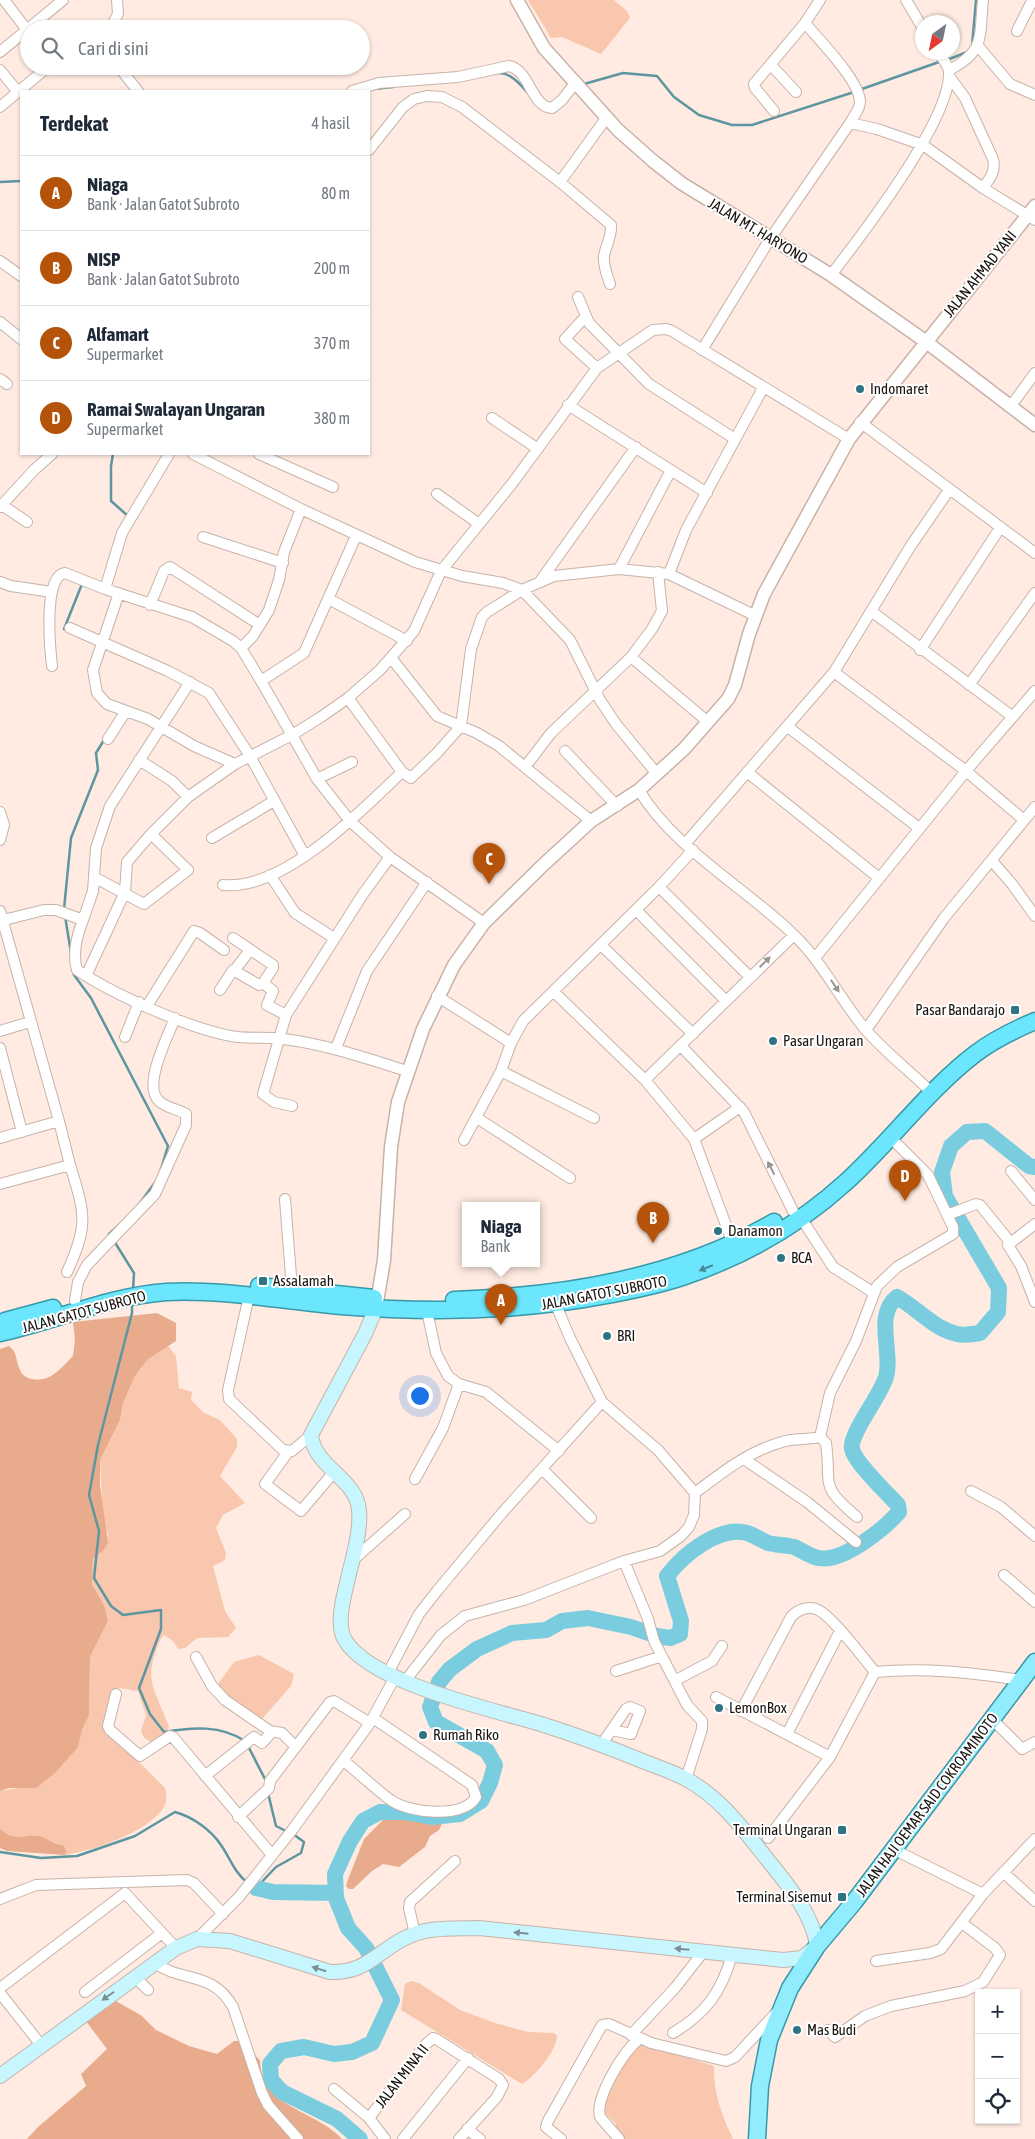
<!DOCTYPE html>
<html lang="id">
<head>
<meta charset="utf-8">
<style>
	:root { --surface:#fff; --page:#f6f6f7; --text:#1f2937; --muted:#747a83; --line:#e0e1e3; --accent:#b45309 }
	body { margin:0; font-family:"Asap Condensed",sans-serif; background:var(--page); color:var(--text) }
	.controls { position:absolute; right:15px; bottom:15px; display:grid; overflow:hidden; border-radius:0px; box-shadow:0 1px 4px #0004 }
	.controls button { width:45px; height:45px; display:grid; place-items:center; padding:0; border:0; border-bottom:1px solid var(--line); background:var(--surface); color:var(--text); font:25px sans-serif }
	.compass { position:absolute; left:915px; top:15px; width:45px; height:45px; border-radius:50%; background:var(--surface); box-shadow:0 1px 4px #0004; rotate:213deg }
	.you { position:absolute; left:419px; top:1395px; width:18px; height:18px; margin:-12px; border:4px solid #fff; border-radius:50%; background:#1a73e8; box-shadow:0 0 0 8px #1a73e833 }
	.badge { display:grid; place-items:center; width:32px; height:32px; border-radius:50%; background:var(--accent); color:#fff; font-size:16px; font-weight:700 }
	.pin { position:absolute; translate:-50% -41px; filter:drop-shadow(0 1px 2px #0008) }
	.pin::after { content:''; position:absolute; top:26px; width:18px; height:15px; background:inherit; clip-path:polygon(0 0,100% 0,50% 100%) }
	.popup { position:absolute; left:462px; top:1202px; width:78px; height:65px; box-sizing:border-box; display:grid; place-content:center; border-radius:0px; background:var(--surface); filter:drop-shadow(0 1px 4px #0005); font-size:16px; white-space:nowrap; color:var(--muted) }
	.popup b { font-size:19px; color:var(--text) }
	.popup::after { content:''; position:absolute; left:50%; top:100%; margin-left:-10px; border:10px solid transparent; border-top-color:var(--surface) }
	.list { margin:0; padding:0; list-style:none }
	h2 { display:flex; justify-content:space-between; align-items:center; height:65px; margin:0; padding:0 20px; font-size:21px }
	h2 small { font-size:16px; font-weight:400; color:var(--muted) }
	.list li { display:grid; grid-template-columns:32px 1fr auto; gap:15px; align-items:center; box-sizing:border-box; height:75px; padding:0 20px; border-top:1px solid var(--line) }
	.list b { display:block; font-size:19px; white-space:nowrap }
	.list p { margin:0; font-size:16px; white-space:nowrap; color:var(--muted) }
	.list em { font-size:16px; font-style:normal; color:var(--muted) }
	.icon { flex:none; width:28px; height:28px; fill:none; stroke:currentColor; stroke-width:2; stroke-linecap:round; stroke-linejoin:round }
	.map { position:relative; flex:none; width:1035px; height:2139px; overflow:hidden }
	.search { position:absolute; background:var(--surface); box-shadow:0 1px 4px #0004; left:20px; top:20px; width:350px; height:55px; display:flex; align-items:center; gap:12px; box-sizing:border-box; padding:0 18px; border-radius:28px; color:var(--muted); font-size:19px }
	.panel { position:absolute; background:var(--surface); box-shadow:0 1px 4px #0004; left:20px; top:90px; width:350px; height:365px; border-radius:0px }
	.map>svg:first-child { display:block }
	.green { fill:#f8c7ae }
	.forest { fill:#e8ab8b }
	.lines { fill:none; stroke-linecap:round; stroke-linejoin:round }
	.stream { stroke:#5d96a0; stroke-width:2.5 }
	.river { stroke:#7acdde; stroke-width:16 }
	.minor-casing { stroke:#c6b3a9; stroke-width:12 }
	.tertiary-casing { stroke:#c6b3a9; stroke-width:15 }
	.secondary-casing { stroke:#c6b3a9; stroke-width:16 }
	.primary-casing { stroke:#3799a9; stroke-width:19 }
	.trunk-casing { stroke:#3799a9; stroke-width:19 }
	.minor { stroke:#fff; stroke-width:10 }
	.tertiary { stroke:#fff; stroke-width:12 }
	.secondary { stroke:#c8f6fe; stroke-width:14 }
	.primary { stroke:#91ecfd; stroke-width:16 }
	.trunk { stroke:#6ce6fc; stroke-width:16 }
	.oneway { fill:#989593 }
	.oneway2 { fill:#478892 }
	.oneway3 { fill:#7a9093 }
	.poi-dot { fill:#2e7482; stroke:#fff; stroke-width:2 }
	.labels { text-anchor:middle; stroke-width:4; stroke-linejoin:round; paint-order:stroke }
	.street-label { font-size:15px; fill:#1a1410; stroke:#fff }
	.poi-label { font-size:15px; fill:#1a1410; stroke:#fff; text-anchor:start }
</style>
</head>
<body>
<div class="map">
<svg width="1035" height="2139" viewBox="0 0 1035 2139">
	<rect width="100%" height="100%" fill="#ffebe1"/>
	<path class="green" d="M528,0H614L627,11L630,18L601,54L562,37L551,38Z
		M168,1346L176,1356L179,1388L192,1392L191,1400L204,1413L220,1420L237,1439V1447L220,1476L245,1503L223,1515L216,1528L226,1553L225,1560L213,1566L225,1611L236,1628L228,1637L197,1638L185,1648L178,1649L173,1641L164,1635L161,1638C142,1682 154,1686 169,1727L162,1739L153,1743L144,1738L141,1731L146,1715L138,1691L119,1688L114,1693L106,1729L165,1788C167,1795 167,1804 162,1810C143,1834 94,1850 65,1855L67,1851L63,1845C52,1844 48,1838 40,1836C24,1833 17,1843 0,1829V1791L19,1788L78,1747L82,1730L89,1715L90,1657L108,1621L104,1605L92,1583L93,1558L103,1551L108,1535L103,1519L100,1460L120,1420L123,1403L135,1376L147,1360Z
		M259,1655L294,1674L291,1686L262,1719C247,1710 226,1700 218,1684L234,1662Z
		M411,1981L419,1983L460,2010L495,2023L528,2032L554,2033L557,2036C557,2050 534,2078 522,2084L401,2010L405,1984Z
		M638,2045H646L714,2066C713,2092 722,2116 733,2139H624L614,2129L616,2124L604,2112L601,2102L628,2057Z"/>
	<path class="forest" d="M157,1313L176,1323V1341L147,1360L135,1376L123,1403L120,1420L100,1460V1485L108,1543L103,1551L93,1558L92,1584L104,1605L108,1621L90,1657L89,1715L82,1730L78,1747L55,1773L36,1788H9L0,1791V1349L9,1346C18,1353 15,1360 20,1370C22,1375 26,1378 32,1379C50,1383 61,1368 73,1356L75,1339L73,1322Z
		M386,1817H418L443,1822L439,1830L430,1836L425,1847L399,1867L383,1864L372,1871L353,1889H349L346,1886L347,1882L364,1839Z
		M0,1829C17,1843 24,1833 40,1836C48,1838 52,1844 63,1845L67,1851L65,1855L7,1851L0,1848Z
		M116,2001L142,2016L156,2030L189,2046L217,2054L234,2041H243L247,2048L260,2060C261,2108 316,2110 342,2139H27L38,2127L86,2086L81,2074L107,2049L85,2020Z"/>
	<g class="lines">
		<path class="stream" d="M972,46L976,0
			M947,60L967,52
			M498,73C510,72 520,84 528,93
			M584,84L623,73L657,76L674,97L699,115L732,125H752L854,92
			M374,89L393,87
			M859,90L942,61
			M0,182L21,181
			M113,454L111,466V501L128,516
			M67,630L64,629L82,584
			M64,909L71,838L98,770L96,753L104,740
			M65,916L71,953
			M73,971L74,975L91,998L168,1146L160,1172
			M140,1203L156,1181
			M111,1237L109,1234L119,1225
			M114,1241L134,1273L133,1290
			M132,1303V1313L98,1445L89,1495L99,1531L94,1578L111,1606L123,1615L161,1610V1629L139,1688L150,1714L164,1732C192,1727 221,1725 245,1741
			M248,1746L266,1781
			M268,1793L276,1826L288,1832
			M0,1852L41,1858L77,1856L135,1836L175,1812C193,1817 211,1830 221,1845C230,1858 235,1874 248,1883
			M253,1886L256,1888L276,1867L301,1853L304,1842L293,1834"/>
		<path class="river" d="M256,1888L273,1892L336,1893
			M360,2139L337,2119L282,2092L271,2080L270,2064L281,2051L304,2047L334,2054L352,2052L372,2043L392,2000L366,1948L348,1928L336,1898L335,1874L350,1841L363,1821L380,1812H405L432,1817L460,1814L481,1801L490,1783L495,1765L487,1751L436,1722L430,1707L439,1682L450,1669L477,1649L512,1633L546,1630L562,1621L588,1618L631,1627L657,1636L670,1638L680,1634L681,1621L667,1576C683,1555 719,1525 747,1533C754,1535 761,1540 768,1543C776,1545 786,1545 794,1547C802,1550 810,1557 819,1558C842,1563 884,1529 899,1512L898,1505C887,1493 855,1463 852,1449C849,1434 880,1397 886,1377C893,1352 874,1315 897,1297C917,1308 934,1329 957,1334C964,1336 973,1334 980,1333L998,1312L999,1288L945,1196L942,1172L951,1146L967,1132L985,1131L1029,1166L1035,1167"/>
		<g class="minor-casing">
			<path id="minor" d="M4,0L27,30
				M906,0L922,27
				M805,23C819,40 860,81 860,102C860,109 853,117 850,123
				M110,29L118,14L117,0
				M1017,31L1031,3
				M978,46L1010,84L1035,95
				M0,52L63,0
				M771,65L796,92
				M118,66L138,91
				M0,70L18,92
				M949,70C986,51 979,37 983,0
				M949,76L965,98L993,159C996,172 990,178 983,188
				M352,91L379,83L458,77L509,66C530,70 531,107 552,108L562,100L576,82
				M0,107L49,66
				M774,111L755,88L754,84L805,23L820,0
				M369,150L403,107L414,99L427,96L442,97L462,107L560,182L607,117
				M560,182L611,225C612,236 606,245 604,256C603,266 607,275 610,284
				M0,261L21,276
				M831,275C862,235 951,119 949,72C949,66 942,58 938,52
				M578,297L589,323L649,384L735,439
				M585,317L565,339L597,368
				M0,322L21,339
				M702,350L770,239L850,123L877,129L923,145L983,188L1035,220
				M0,379L7,384
				M568,405L707,493
				M1010,407L1035,373
				M492,418L538,449
				M860,422L1035,553
				M193,454L301,509L415,562L462,576L503,583L522,590L570,640L600,700L616,724L657,774
				M259,454L333,487
				M437,494L479,524
				M2,505L27,522
				M0,507L34,470L52,454
				M203,537L283,563
				M619,569L671,470
				M669,574L756,616
				M541,580L636,447
				M0,582L11,586L52,592
				M105,589L122,533L169,454
				M119,593L93,670L97,693L107,704L148,719L194,746L235,764
				M329,599L407,641
				M150,605L164,571L170,567L260,625
				M871,611L1013,717
				M70,628L168,671L209,693L250,756L305,856
				M241,648L253,636L269,610L279,580L284,552L301,509
				M920,650L1000,528
				M631,657L708,722
				M392,659L437,716L477,733L499,746L591,821
				M52,666C50,648 43,576 65,573L105,589L192,617L233,641L241,648L261,681L317,779L350,821L390,857L484,923
				M834,672L966,771L1024,820
				M261,681L304,653L356,536
				M969,685L1035,593
				M348,698L402,772
				M788,727L919,828
				M108,739L126,711
				M565,751L617,806
				M525,767L551,733L631,657L652,629L662,611L658,572
				M747,772L879,878
				M317,779L352,762
				M639,790C673,848 746,888 794,935C823,963 840,999 865,1029C883,1050 906,1068 926,1087
				M188,797L235,764L292,735L321,717L348,698L380,670L414,631L441,571L511,485L597,368L653,330L666,329L672,331L849,439
				M0,812L4,825L0,840
				M212,838L274,801
				M685,844L834,672L910,547L949,490
				M992,861L1012,884L1035,916
				M270,875L295,913L334,938
				M94,877L144,904L188,870L151,834L188,797L172,781L139,760
				M223,885C284,891 361,811 402,772L411,778L437,753L461,726L471,649L482,617L487,612L522,590L554,576L619,569L669,574L686,530L763,388
				M659,887L750,977
				M636,910L726,1001
				M0,911L59,1121L0,1138
				M83,920C77,935 72,953 77,970C113,994 184,1026 226,1035C245,1040 264,1036 283,1039C325,1044 366,1058 407,1071
				M0,921L44,910H56L83,920L93,891L96,848L110,806L190,682
				M233,938L273,965V968L263,983L273,991L267,1005L286,1015
				M601,945L693,1034
				M815,958L966,771L1035,691
				M234,971L250,950
				M86,976L125,892L127,862L151,834
				M220,990L233,970L259,985L263,983
				M554,992L645,1080L694,1139L733,1244
				M437,996L511,1043
				M147,1006L194,931L200,933L224,950
				M866,1030L944,918L1035,807
				M0,1031L30,1022
				M125,1037L139,1002
				M681,1046L744,1112L793,1211
				M0,1048L22,1132
				M336,1048L367,971L427,882
				M501,1071L594,1118
				M645,1080L794,935
				M292,1106L274,1102L263,1094L286,1015L363,894L390,857
				M477,1118L570,1178
				M59,1121L70,1165
				M694,1139L740,1107
				M464,1140L501,1071L511,1043L523,1021L659,887L693,850
				M1011,1171L1035,1200
				M0,1184L70,1165C85,1214 89,1224 67,1272
				M285,1199L292,1289
				M947,1215L976,1204L980,1205L1010,1242
				M801,1218L833,1267L874,1293
				M1035,1224L1008,1245L1021,1266L1035,1302
				M249,1296L228,1390L229,1399L283,1450L292,1451L311,1435
				M75,1301L78,1282L87,1265L155,1194L186,1125V1114C178,1109 166,1108 159,1101C142,1086 168,1036 175,1018
				M427,1311L436,1353L448,1376L459,1384L486,1392L559,1451
				M820,1437L826,1443C832,1487 818,1484 857,1517
				M288,1452L265,1484L301,1511L334,1472
				M744,1459L807,1502L856,1542
				M543,1470L591,1518
				M415,1479L443,1428L459,1384
				M971,1491L1001,1507L1035,1536
				M695,1493C721,1473 749,1451 782,1442C794,1438 808,1440 820,1437L830,1393L856,1341L877,1286L897,1267L953,1234V1227L928,1175L891,1138
				M353,1560L405,1514
				M624,1561L648,1619L654,1641L687,1705L702,1721V1729L686,1779
				M1004,1575L1035,1602
				M196,1657L212,1686L225,1700L270,1731L282,1733L296,1747
				M616,1671L662,1656
				M388,1673L419,1614L437,1591L502,1513L602,1402
				M676,1680L712,1661L722,1646
				M405,1681L441,1635L465,1616L524,1600L624,1561L660,1551L681,1536L689,1527L694,1515L695,1493L658,1450L602,1402L570,1338L556,1305
				M116,1694L108,1726L110,1730L140,1756L170,1736L173,1737L272,1855
				M716,1697L830,1757
				M741,1711L791,1617C797,1610 807,1606 816,1609C830,1613 864,1659 875,1672C924,1667 973,1673 1021,1680
				M992,1719L1022,1749L1035,1742
				M787,1734L840,1631
				M601,1745L626,1709L630,1707L640,1711L631,1734L612,1730
				M344,1761C360,1774 375,1789 392,1801C411,1813 463,1819 476,1797L472,1785L373,1718
				M205,1776L254,1737L262,1743L272,1732
				M238,1817L269,1788L270,1781L330,1702L334,1701L370,1723
				M768,1838L830,1757L875,1672
				M893,1849L983,1894
				M1004,1873L1035,1901
				M0,1899L36,1885L187,1880L194,1883L223,1914
				M415,1934L409,1908L410,1902L455,1861
				M197,1939L239,1897L293,1829L370,1723L395,1677
				M876,1961L930,1953L941,1949L983,1894L1035,1839
				M155,1963C182,1983 212,1970 233,2007L262,2093L268,2105L298,2139
				M135,1977L148,1990
				M0,1988L125,1893L176,1948
				M85,1992L162,1933
				M0,1993L41,2045
				M828,2030L835,2037L865,2016L891,2006L965,1991L983,1982L1000,1955L995,1948L962,1923
				M673,2033C706,2013 721,1993 732,1955
				M631,2035L675,1988L704,1951
				M334,2089L369,2118L385,2139
				M369,2118L425,2045L433,2038L436,2039L499,2079L503,2085L497,2097L459,2139
				M467,2129L480,2139
				M403,2139L468,2058
				M561,2139L546,2127L548,2121L602,2025L609,2024L651,2043L726,2061L735,2057L776,2013
				M619,2139L600,2117C595,2097 623,2052 639,2039"/>
		</g>
		<g class="tertiary-casing">
			<path id="tertiary" d="M517,0L544,48L618,130L653,161L681,183L831,275L925,341L1035,425
				M376,1308L384,1260L391,1147L398,1102L423,1029L454,965L484,923L542,866L591,821L639,790L684,749L728,699L735,685L749,634L764,594L849,439L1035,206"/>
		</g>
		<g class="secondary-casing">
			<path id="secondary" d="M0,2076L176,1948L197,1939L230,1941L330,1972C365,1973 375,1954 403,1939C427,1926 453,1929 479,1928L783,1960L802,1958L817,1946C813,1914 787,1884 767,1859C743,1829 721,1798 686,1779C673,1772 658,1767 645,1762C611,1748 576,1735 541,1724C494,1710 370,1683 345,1640C328,1613 367,1542 358,1504C351,1477 314,1465 311,1435L365,1334L376,1308"/>
		</g>
		<g class="primary-casing">
			<path id="primary" d="M757,2139L760,2086L769,2040L790,1988L817,1946L854,1902L1035,1662"/>
		</g>
		<g class="trunk-casing">
			<path id="trunk" d="M259,1286L374,1298
				M454,1300C564,1296 677,1278 774,1222
				M5,1321L53,1308
				M0,1333C55,1321 109,1296 166,1292C224,1289 283,1301 341,1306C431,1313 519,1312 607,1295C633,1290 660,1285 685,1276C744,1256 800,1224 846,1182C890,1142 929,1089 975,1054C993,1040 1014,1030 1035,1021"/>
		</g>
		<use href="#minor" class="minor"/>
		<use href="#tertiary" class="tertiary"/>
		<use href="#secondary" class="secondary"/>
		<use href="#primary" class="primary"/>
		<use href="#trunk" class="trunk"/>
	</g>
	<defs><path id="oneway-solid" d="M-6-.8H1V-3.2L6.5 0L1 3.2V.8H-6Z" transform="scale(1.25)"/></defs>
	<g class="oneway">
		<use href="#oneway-solid" transform="translate(765 962) rotate(-44)"/>
		<use href="#oneway-solid" transform="translate(835 986) rotate(56)"/>
		<use href="#oneway-solid" transform="translate(771 1168) rotate(-117)"/>
	</g>
	<use class="oneway2" href="#oneway-solid" transform="translate(706 1268) rotate(158)"/>
	<g class="oneway3">
		<use href="#oneway-solid" transform="translate(521 1933) rotate(-174)"/>
		<use href="#oneway-solid" transform="translate(682 1949) rotate(-175)"/>
		<use href="#oneway-solid" transform="translate(319 1969) rotate(-163)"/>
		<use href="#oneway-solid" transform="translate(108 1996) rotate(145)"/>
	</g>
	<g class="poi-dot">
		<circle cx="860" cy="389" r="5"/>
		<rect x="1010" y="1005" width="10" height="10" rx="2.5"/>
		<circle cx="773" cy="1041" r="5"/>
		<circle cx="718" cy="1231" r="5"/>
		<circle cx="781" cy="1258" r="5"/>
		<rect x="258" y="1276" width="10" height="10" rx="2.5"/>
		<circle cx="607" cy="1336" r="5"/>
		<circle cx="719" cy="1708" r="5"/>
		<circle cx="423" cy="1735" r="5"/>
		<rect x="837" y="1825" width="10" height="10" rx="2.5"/>
		<rect x="837" y="1892" width="10" height="10" rx="2.5"/>
		<circle cx="797" cy="2030" r="5"/>
	</g>
	<g class="labels">
		<g class="street-label">
			<text transform="translate(758 231) rotate(31)" y="5">JALAN MT. HARYONO</text>
			<text transform="translate(980 274) rotate(-51)" y="5">JALAN AHMAD YANI</text>
			<text transform="translate(604 1293) rotate(-11)" y="5">JALAN GATOT SUBROTO</text>
			<text transform="translate(84 1312) rotate(-15)" y="5">JALAN GATOT SUBROTO</text>
			<text transform="translate(927 1805) rotate(-53)" y="5">JALAN HAJI OEMAR SAID COKROAMINOTO</text>
			<text transform="translate(402 2076) rotate(-52)" y="5">JALAN MINA II</text>
		</g>
		<g class="poi-label">
			<text x="870" y="394">Indomaret</text>
			<text x="1005" y="1015" text-anchor="end">Pasar Bandarajo</text>
			<text x="783" y="1046">Pasar Ungaran</text>
			<text x="728" y="1236">Danamon</text>
			<text x="791" y="1263">BCA</text>
			<text x="273" y="1286">Assalamah</text>
			<text x="617" y="1341">BRI</text>
			<text x="729" y="1713">LemonBox</text>
			<text x="433" y="1740">Rumah Riko</text>
			<text x="832" y="1835" text-anchor="end">Terminal Ungaran</text>
			<text x="832" y="1902" text-anchor="end">Terminal Sisemut</text>
			<text x="807" y="2035">Mas Budi</text>
		</g>
	</g>
</svg>
<div class="controls">
<button>+</button>
<button>−</button>
<button><svg class="icon" aria-label="locate" viewBox="0 0 24 24"><circle cx="12" cy="12" r="6"/><path d="M12 2v4M12 18v4M2 12h4M18 12h4"/></svg></button>
</div>
<svg class="compass" viewBox="-18 -18 36 36"><path d="M0-13l5 13h-10z" fill="#e53935"/><path d="M0 13l5-13h-10z" fill="#747a83"/></svg>
<div class="you"></div>
<div class="pin badge" style="left:501px;top:1325px">A</div>
<div class="popup"><b>Niaga</b>Bank</div>
<div class="pin badge" style="left:653px;top:1243px">B</div>
<div class="pin badge" style="left:489px;top:884px">C</div>
<div class="pin badge" style="left:905px;top:1201px">D</div>
<div class="search"><svg class="icon" aria-label="search" viewBox="0 0 24 24"><circle cx="10" cy="10" r="6"/><path d="M15 15l6 6"/></svg>Cari di sini</div>
<section class="panel">
<h2>Terdekat<small>4 hasil</small></h2>
<ul class="list">
<li><span class="badge">A</span><div><b>Niaga</b><p>Bank · Jalan Gatot Subroto</p></div><em>80 m</em></li>
<li><span class="badge">B</span><div><b>NISP</b><p>Bank · Jalan Gatot Subroto</p></div><em>200 m</em></li>
<li><span class="badge">C</span><div><b>Alfamart</b><p>Supermarket</p></div><em>370 m</em></li>
<li><span class="badge">D</span><div><b>Ramai Swalayan Ungaran</b><p>Supermarket</p></div><em>380 m</em></li>
</ul>
</section>
</div>
</body>
</html>
